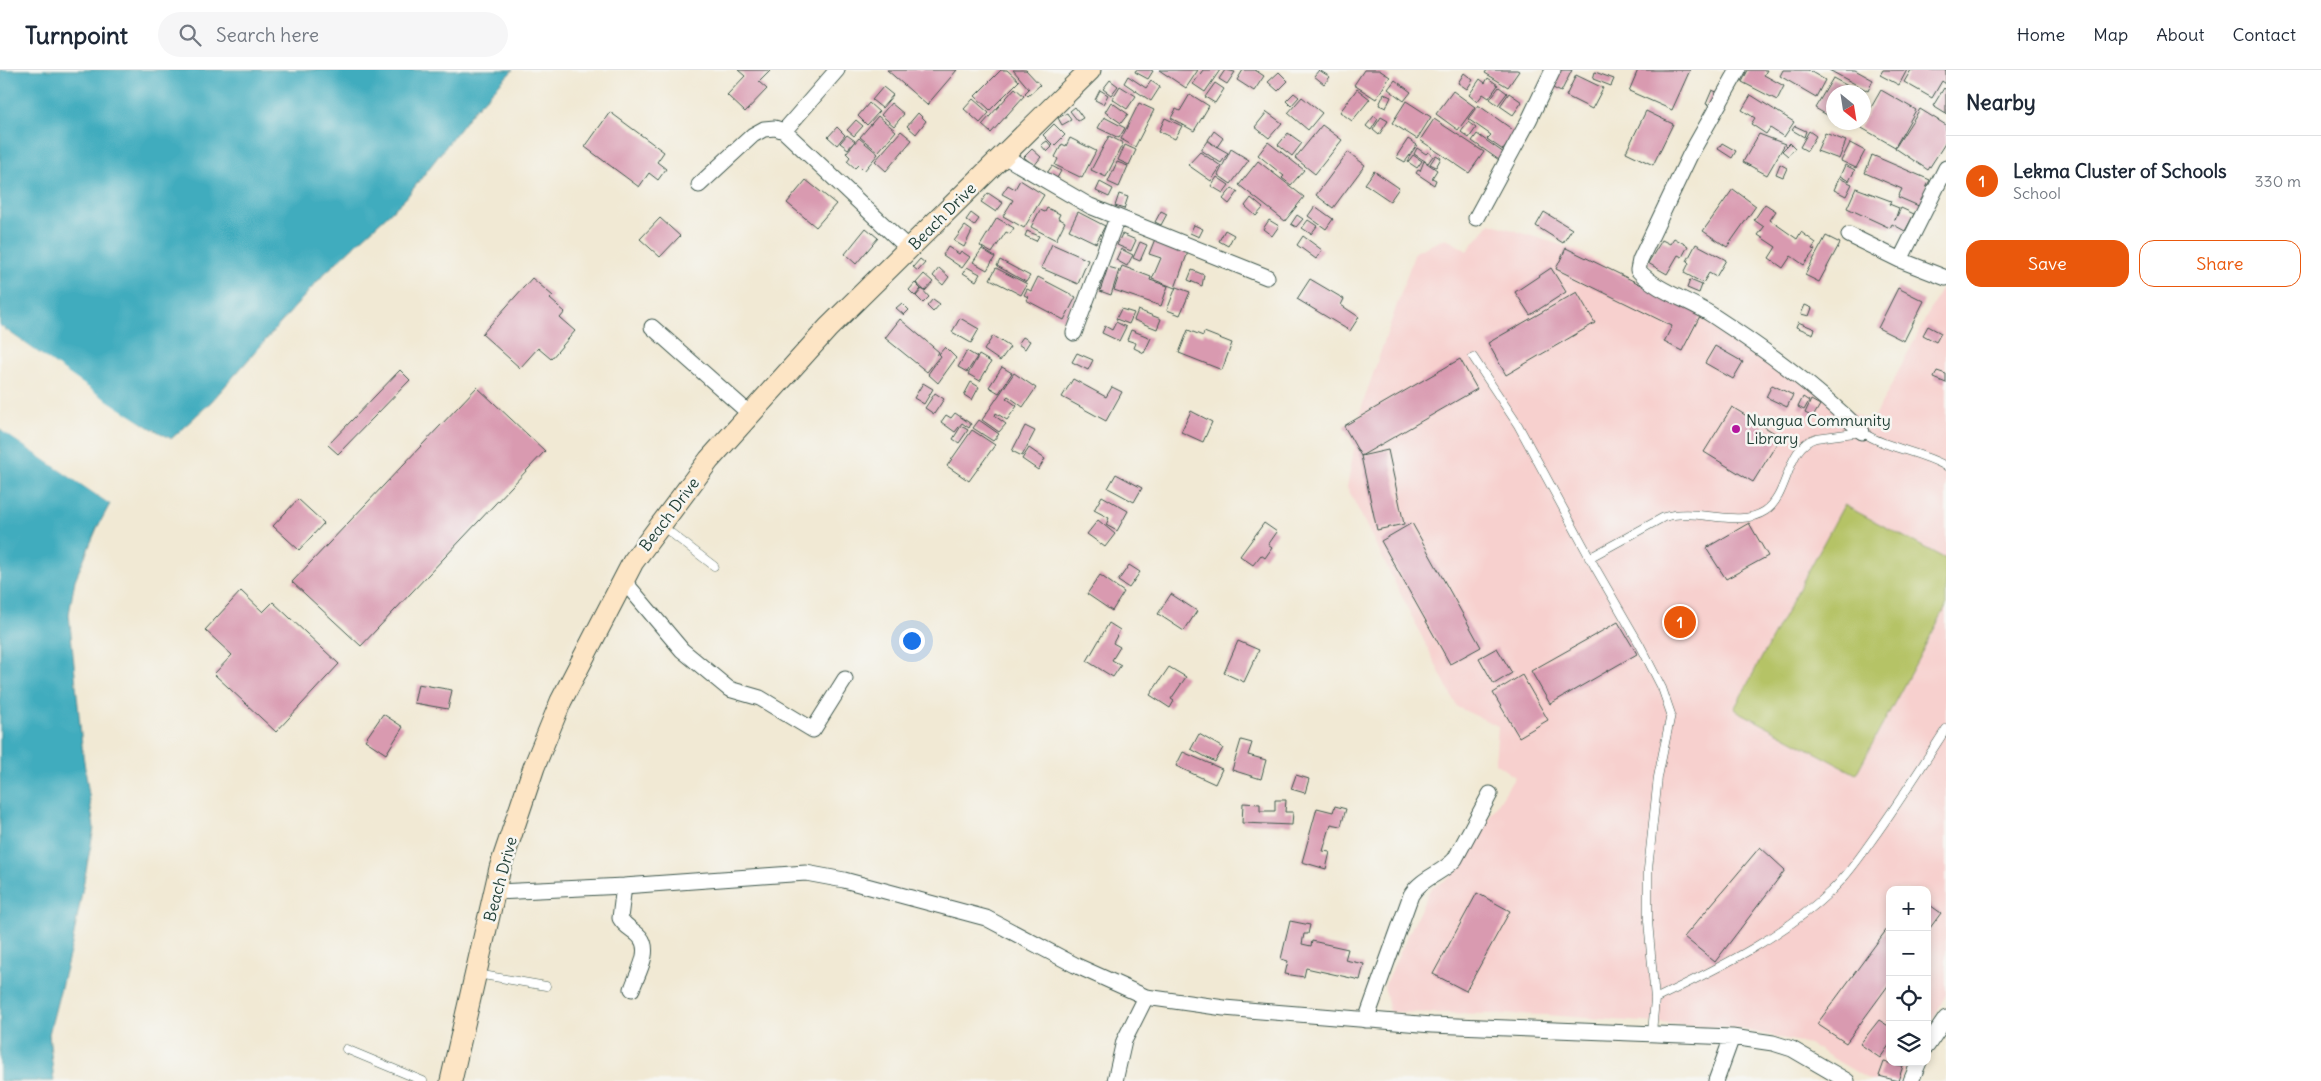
<!DOCTYPE html>
<html lang="en">
<head>
<meta charset="utf-8">
<style>
	:root { --surface:#fff; --page:#f6f6f7; --text:#1f2937; --muted:#747a83; --line:#e0e1e3; --accent:#ea580c }
	body { margin:0; font-family:Delius,sans-serif; background:var(--page); color:var(--text) }
	.controls { position:absolute; right:15px; bottom:15px; display:grid; overflow:hidden; border-radius:10px; box-shadow:0 2px 8px #0003 }
	.controls button { width:45px; height:45px; display:grid; place-items:center; padding:0; border:0; border-bottom:1px solid var(--line); background:var(--surface); color:var(--text); font:25px sans-serif }
	.compass { position:absolute; left:1826px; top:15px; width:45px; height:45px; border-radius:50%; background:var(--surface); box-shadow:0 2px 8px #0003; rotate:150deg }
	.you { position:absolute; left:911px; top:570px; width:18px; height:18px; margin:-12px; border:4px solid #fff; border-radius:50%; background:#1a73e8; box-shadow:0 0 0 8px #1a73e833 }
	.badge { display:grid; place-items:center; width:32px; height:32px; border-radius:50%; background:var(--accent); color:#fff; font-size:16px; font-weight:700 }
	.pin { position:absolute; translate:-50% -50%; border:2px solid #fff; box-shadow:0 1px 5px #0006 }
	.list { margin:0; padding:0; list-style:none }
	h2 { display:flex; justify-content:space-between; align-items:center; height:65px; margin:0; padding:0 20px; font-size:21px }
	h2 small { font-size:16px; font-weight:400; color:var(--muted) }
	.list li { display:grid; grid-template-columns:32px 1fr auto; gap:15px; align-items:center; box-sizing:border-box; height:90px; padding:0 20px; border-top:1px solid var(--line) }
	.list b { display:block; font-size:19px; white-space:nowrap }
	.list p { margin:0; font-size:16px; white-space:nowrap; color:var(--muted) }
	.list em { font-size:16px; font-style:normal; color:var(--muted) }
	.actions { display:flex; gap:10px; padding:15px 20px }
	.actions a { flex:1; padding:11px 0; border:1px solid var(--accent); border-radius:15px; text-align:center; font-size:18px; color:var(--accent) }
	.actions .main { background:var(--accent); color:#fff }
	.icon { flex:none; width:28px; height:28px; fill:none; stroke:currentColor; stroke-width:2; stroke-linecap:round; stroke-linejoin:round }
	.map { position:relative; flex:none; width:1946px; height:1011px; overflow:hidden }
	header { display:flex; align-items:center; gap:30px; box-sizing:border-box; height:70px; padding:0 25px; background:var(--surface); border-bottom:1px solid var(--line) }
	header strong { font-size:24px }
	nav { display:flex; gap:28px; margin-inline-start:auto; font-size:18px }
	.search { width:350px; height:45px; background:var(--page); display:flex; align-items:center; gap:12px; box-sizing:border-box; padding:0 18px; border-radius:28px; color:var(--muted); font-size:19px }
	main { display:flex }
	aside { flex:1; background:var(--surface) }
	.map>svg:first-child { display:block }
	.built { fill:#f7d0ce }
	.green { fill:#b5c366; stroke:#6a804d }
	.water { fill:#3facbe; stroke:#2f7479 }
	.pier { fill:#f1e9d4 }
	.building { fill:#d99ab0 }
	.lines { fill:none; stroke-linecap:round; stroke-linejoin:round }
	.lane-casing { stroke:#3e574c; stroke-width:9 }
	.street-casing { stroke:#3e574c; stroke-width:17 }
	.secondary-casing { stroke:#3e574c; stroke-width:23 }
	.lane { stroke:#fff; stroke-width:8 }
	.street { stroke:#fff; stroke-width:15 }
	.secondary { stroke:#fde5c5; stroke-width:21 }
	.poi-dot { fill:#b5179e; stroke:#f6f6f2; stroke-width:2 }
	.labels { text-anchor:middle; stroke-width:5; stroke-linejoin:round; paint-order:stroke }
	.street-label { font-size:16px; fill:#1f3d34; stroke:#f6f6f2 }
	.poi-label { font-size:16px; fill:#1f3d34; stroke:#f6f6f2; text-anchor:start }
</style>
</head>
<body>
<header>
<strong>Turnpoint</strong>
<div class="search"><svg class="icon" aria-label="search" viewBox="0 0 24 24"><circle cx="10" cy="10" r="6"/><path d="M15 15l6 6"/></svg>Search here</div>
<nav><a>Home</a><a>Map</a><a>About</a><a>Contact</a></nav>
</header>
<main>
<div class="map">
<svg width="1946" height="1011" viewBox="0 0 1946 1011">
	<rect width="100%" height="100%" fill="#f6f6f2"/>
	<filter id="ink" filterUnits="userSpaceOnUse"><feTurbulence type="fractalNoise" baseFrequency=".02" numOctaves="2"/><feDisplacementMap in="SourceGraphic" scale="10" xChannelSelector="R" yChannelSelector="G"/><feConvolveMatrix kernelMatrix="1 2 1 2 8 2 1 2 1" color-interpolation-filters="sRGB"/></filter>
	<filter id="wash" filterUnits="userSpaceOnUse"><feTurbulence type="fractalNoise" baseFrequency=".0096" numOctaves="4" result="noise"/><feDisplacementMap in="SourceGraphic" scale="20" xChannelSelector="R" yChannelSelector="G"/><feGaussianBlur stdDeviation="1.12" result="paint"/><feColorMatrix in="noise" values="0 0 0 0 0 0 0 0 0 0 0 0 0 0 0 0 0 1.4 0 .05"/><feComposite in="paint" operator="in"/></filter>
	<g filter="url(#wash)">
		<rect width="100%" height="100%" fill="#f1e9d4"/>
		<path class="built" d="M1490,153L1577,180L1715,251L1838,336L1872,352L1942,217L1946,218V925L1927,960V820H1890V992H1910L1900,1011H1871L1809,974L1740,959L1546,945L1390,942L1384,916L1430,819L1451,807L1515,707L1495,693L1498,656L1457,637L1347,417L1362,336L1415,182L1446,168L1467,181Z"/>
		<path class="green" d="M1844,435L1946,489V537L1856,704L1734,639Z"/>
		<path class="water" d="M0,0H513L474,40L406,128L324,204L211,332L171,369C110,338 56,295 0,256Z
			M0,359L110,434L97,458L75,510L69,544L83,685L94,758L73,870L49,964L54,1011H0Z"/>
		<path class="pier" d="M0,256L96,323L150,358L171,369L169,371L149,360L95,325L0,259Z
			M0,357H1L112,432L110,434L2,361Z"/>
		<g id="blocks">
			<path class="building" d="M738,0H771L759,12L767,19L745,42L727,25L745,6Z
				M887,0H957L927,35Z
				M1001,0H1007L1019,11L990,40L975,26Z
				M1013,0H1026L1040,15L1028,26L1025,23L1029,19Z
				M1136,0H1151L1153,1L1148,9L1135,2Z
				M1159,0H1198L1186,18Z
				M1203,0H1220L1205,22L1193,14Z
				M1225,0L1235,2L1227,14L1219,9Z
				M1243,0H1255L1264,6L1254,21L1237,10Z
				M1319,0L1330,7L1324,14L1314,6Z
				M1364,0H1379L1390,7L1376,29L1354,15Z
				M1487,0H1517L1519,1L1508,17L1485,3Z
				M1559,0H1572L1561,22L1551,17Z
				M1638,0H1690L1672,40L1629,21Z
				M1748,0H1767L1764,5L1784,16L1777,30L1742,12Z
				M1783,0H1808L1825,10L1816,27L1780,6Z
				M1829,0H1855L1873,10L1868,21Z
				M1883,0H1907L1899,15L1880,5Z
				M1911,0H1946V14L1942,11L1932,28L1904,12Z
				M1279,2L1288,11L1278,21L1268,12Z
				M1595,2L1614,9L1611,16L1593,9Z
				M1464,3L1473,10L1467,19L1458,13Z
				M1576,5L1603,18L1592,39L1566,26Z
				M1128,6L1146,18L1151,11L1160,17L1151,31L1124,13Z
				M1488,8L1498,15L1489,28L1483,24L1477,32L1469,25L1480,9L1485,13Z
				M1833,8L1859,22H1834V49L1815,38Z
				M1110,10L1118,16L1111,25L1103,19Z
				M1395,10L1411,22L1404,31L1388,19Z
				M1215,13L1224,19L1215,33L1205,27Z
				M1120,16L1136,26L1127,39L1112,29Z
				M883,17L893,25L882,38L872,30Z
				M1499,17L1507,23L1498,35L1490,29Z
				M1015,18L1024,26L991,63L982,55Z
				M1944,18L1946,20V44L1933,36Z
				M1357,19L1370,29L1352,51L1340,42Z
				M1100,20L1108,25L1103,34L1095,30Z
				M1712,20L1719,23L1713,37L1706,34Z
				M1881,20L1916,40L1895,77L1860,57Z
				M1453,21L1475,37L1458,60L1436,44Z
				M1294,23L1299,27L1291,36L1286,31Z
				M1509,23L1522,32L1513,45L1500,36Z
				M1190,24L1209,36L1194,61L1171,48L1176,39L1180,41Z
				M1384,24L1391,27L1386,38L1379,35Z
				M1751,25L1794,52L1784,67L1770,58L1766,64L1751,54L1755,48L1742,40Z
				M1302,27L1322,43L1308,60L1288,43Z
				M973,29L989,43L980,53L964,39Z
				M1406,31L1431,47L1417,69L1392,53Z
				M1111,32L1128,44L1121,53L1105,42Z
				M869,33L879,42L867,55L858,46Z
				M891,33L904,44L894,56L881,45Z
				M1139,33L1154,40L1135,77L1121,69Z
				M1478,35L1516,62L1503,80L1487,69L1491,65L1468,49Z
				M1075,37L1083,48L1078,51L1070,41Z
				M1920,39L1946,55V72L1928,100L1895,78Z
				M1646,41L1673,54L1653,95L1626,82Z
				M610,42L664,82L657,92L666,99L658,110L649,103L639,117L585,77Z
				M1267,42L1282,53L1269,68L1255,57Z
				M918,43L926,51L916,64L907,56Z
				M1067,43L1071,50L1062,55L1058,48Z
				M878,46L896,61L878,82L860,67Z
				M1374,46L1378,49L1371,60L1366,56Z
				M1104,47L1125,58L1119,68L1098,58Z
				M1381,47L1388,51L1379,65L1373,60Z
				M1165,48L1182,56L1175,69L1159,61Z
				M1434,49L1484,82L1469,103L1420,70Z
				M856,50L863,56L854,66L847,60Z
				M1468,52L1476,58L1469,68L1461,62Z
				M1054,54L1065,65L1054,76L1043,65Z
				M1322,55L1342,70L1315,104L1295,88Z
				M1795,56L1806,61L1804,67L1792,60Z
				M837,57L845,65L837,75L828,67Z
				M901,61L912,70L886,101L875,91Z
				M1214,61L1223,68L1217,77L1208,70Z
				M1809,61L1816,66L1807,81L1800,77Z
				M1288,63L1302,73L1292,86L1278,75Z
				M1825,63L1846,71L1839,89L1817,81Z
				M1477,64L1504,83L1499,90L1472,71Z
				M1759,64L1785,74L1767,105L1743,92Z
				M847,65L855,71L848,79L840,73Z
				M1109,66L1123,73L1106,107L1091,100Z
				M859,68L878,84L864,101L858,95L855,98L847,91L850,87L846,83Z
				M1070,68L1096,81L1082,108L1055,95L1058,89L1055,87L1062,74L1066,76Z
				M1408,69L1417,75L1405,92L1396,87Z
				M1047,71L1052,77L1047,82L1041,75Z
				M1207,71L1228,83L1221,93L1201,80Z
				M1268,72L1304,100L1291,115L1282,108L1284,106L1258,85Z
				M1722,73L1736,81L1732,88L1718,79Z
				M1790,73L1795,78L1788,86L1782,81Z
				M1850,73L1865,81L1856,98L1841,91Z
				M1125,75L1136,80L1129,95L1118,90Z
				M1417,78L1426,84L1428,82L1433,86L1428,93L1414,84Z
				M1032,79L1041,87L1034,96L1024,87Z
				M1231,79L1249,90L1231,114L1218,105Z
				M1200,82L1221,96L1211,111L1188,95Z
				M1348,82L1365,95L1333,138L1316,125Z
				M1413,85L1422,91L1417,98L1408,92Z
				M1436,85L1441,88L1436,97L1430,94Z
				M1872,85L1930,110L1926,118L1928,119L1921,137L1898,127L1902,119L1865,103Z
				M1258,91L1304,127L1285,151L1239,115Z
				M1424,91L1437,100L1432,108L1436,110L1434,115L1416,103L1418,100L1420,101Z
				M1117,92L1128,96L1119,117L1108,112Z
				M1780,94L1787,98L1783,107L1776,104Z
				M1845,95L1855,100L1849,111L1840,106Z
				M1052,96L1061,101L1057,108L1047,103Z
				M1374,101L1399,118L1390,131L1365,114Z
				M1217,107L1229,115L1223,123L1211,116Z
				M1839,108L1852,114L1846,126L1834,120Z
				M806,110L836,134L816,157L787,133Z
				M1020,110L1044,125L1024,158L1003,146L1013,130L1002,124L1008,115L1015,119Z
				M1100,112L1113,119L1109,127L1096,121Z
				M1232,118L1238,122L1229,134L1223,129Z
				M1856,118L1891,131L1889,134L1899,138L1895,150L1901,138L1914,144L1905,161L1892,154L1890,158L1847,138Z
				M1733,119L1756,136L1727,177L1703,161Z
				M988,123L1003,133L996,142L981,132Z
				M1119,124L1128,127L1124,139L1115,136Z
				M1251,128L1263,138L1256,146L1245,136Z
				M1765,134L1776,141L1770,150L1797,169L1801,162L1816,173L1812,179L1815,180L1804,195L1791,186L1783,198L1769,188L1776,177L1758,165L1764,157L1754,150Z
				M1315,136L1333,149L1326,159L1308,146Z
				M1047,138L1060,144L1058,148L1065,152L1056,170L1031,157L1040,140L1045,142Z
				M1161,141L1167,144L1161,155L1155,152Z
				M1078,142L1105,156L1096,173L1069,160Z
				M1544,142L1572,159L1563,173L1536,156Z
				M971,143L979,149L974,156L966,150Z
				M1297,145L1303,149L1296,157L1291,154Z
				M660,148L680,166L660,187L640,169Z
				M997,148L1014,158L1010,164L1006,162L992,183L980,176Z
				M1269,150L1279,156L1272,166L1263,159Z
				M1308,150L1317,156L1311,164L1302,158Z
				M1194,155L1203,159L1199,167L1190,163Z
				M965,156L972,161L964,177L954,171Z
				M866,158L878,168L856,194L845,184Z
				M1225,160L1234,165L1228,176L1219,171Z
				M1027,161L1039,166L1036,171L1025,166Z
				M1122,164L1136,170L1131,181L1117,175Z
				M1303,166L1322,180L1316,189L1297,175Z
				M1826,166L1840,173L1819,212L1805,205Z
				M1674,168L1688,176L1682,187L1678,185L1667,204L1648,193L1662,170L1670,174Z
				M1155,169L1188,182L1175,218L1152,209L1161,188L1149,184Z
				M1140,172L1147,175L1140,191L1133,188Z
				M1052,174L1088,190L1078,214L1041,198Z
				M1696,174L1726,190L1716,207L1709,203L1703,213L1684,203L1689,193L1687,191Z
				M948,177L959,184L961,181L970,187L962,198L943,185Z
				M1566,178L1701,244L1682,281L1664,272L1672,256L1556,199Z
				M982,179L995,187L987,200L973,192Z
				M1121,179L1133,185L1127,196L1116,190Z
				M920,189L925,193L918,201L913,197Z
				M1000,190L1030,206L1026,212L997,196Z
				M1122,196L1151,207L1150,210L1168,216L1161,236L1114,220Z
				M967,197L980,204L976,211L963,203Z
				M1108,197L1119,200L1111,225L1100,221Z
				M939,198L949,207L943,215L933,206Z
				M996,198L1027,214L1021,225L990,209Z
				M1551,198L1566,222L1530,245L1515,222Z
				M1192,200L1204,205L1202,216L1188,210Z
				M924,204L933,212L925,221L916,213Z
				M1038,207L1076,227L1064,250L1026,230L1028,227L1024,225L1027,219L1031,221Z
				M532,208L553,226L550,229L565,242L560,248L575,261L551,289L538,278L520,298L482,264Z
				M1310,209L1344,229L1341,235L1359,247L1350,261L1297,229Z
				M1690,210L1702,215L1699,223L1687,218Z
				M915,213L921,219L915,226L909,220Z
				M1176,217L1190,222L1180,245L1167,240Z
				M1898,218L1924,231L1904,271L1878,258Z
				M922,219L929,227L923,233L916,226Z
				M1577,222L1595,253L1506,305L1488,273Z
				M933,229L940,234L933,242L927,236Z
				M902,233L909,240L904,245L896,238Z
				M1805,235L1812,238L1809,246L1801,244Z
				M1121,239L1134,243L1129,254L1116,249Z
				M1138,240L1161,249L1157,259L1134,250Z
				M960,248L979,259L971,273L952,262Z
				M900,249L939,282L937,285L939,287L927,302L885,268Z
				M1116,252L1126,257L1119,271L1102,263L1105,256L1112,260Z
				M1798,252L1815,259L1813,264L1796,257Z
				M1928,256L1941,263L1936,272L1923,265Z
				M1131,260L1151,268L1144,283L1134,278L1136,273L1127,270Z
				M1188,260L1203,266L1204,262L1232,273L1222,300L1179,283Z
				M993,266L1010,277L1000,291L984,280Z
				M1023,267L1030,271L1025,279L1018,274Z
				M1715,276L1743,292L1733,309L1705,293Z
				M945,277L956,288L938,313L928,304L941,286L939,284Z
				M967,281L977,287L967,302L958,297Z
				M1077,283L1093,290L1088,300L1072,292Z
				M979,285L991,292L980,311L968,304Z
				M1460,289L1477,319L1361,386L1388,380L1404,454L1377,460L1361,386L1344,356Z
				M1002,297L1012,303L999,323L989,317Z
				M400,300L410,310L338,384L328,375Z
				M1937,301L1946,304V313L1934,308Z
				M1014,303L1036,318L1023,337L1008,326L1006,328L1017,336L1007,350L996,343L995,346L1006,354L999,362L982,350Z
				M1073,309L1106,327L1112,317L1122,322L1106,351L1062,327Z
				M971,312L979,317L972,330L964,325Z
				M923,313L933,319L924,334L914,328Z
				M1772,315L1793,325L1787,337L1766,327Z
				M477,317L545,381L361,576L292,512Z
				M935,323L944,329L934,344L925,338Z
				M1803,327L1809,331L1804,340L1798,337Z
				M1811,330L1820,335L1813,347L1805,343Z
				M1732,337L1781,367L1753,412L1704,382Z
				M1191,341L1212,352L1203,372L1181,362Z
				M955,343L971,354L969,358L962,353L955,362L941,352L946,345L951,348Z
				M979,350L999,364L993,371L973,358Z
				M961,356L968,360L959,373L953,369Z
				M1025,356L1035,361L1022,386L1012,381Z
				M972,360L995,375L969,411L947,396Z
				M1029,378L1045,389L1038,400L1022,389Z
				M1116,404L1142,418L1134,432L1108,418Z
				M1102,426L1128,441L1117,461L1106,455L1109,448L1094,440Z
				M298,429L324,453L299,480L273,456Z
				M1098,450L1115,464L1105,477L1087,464Z
				M1264,453L1277,462L1268,475L1272,478L1265,488L1261,485L1253,495L1240,486Z
				M1412,453L1481,577L1450,594L1381,471Z
				M1749,453L1768,486L1726,509L1706,478Z
				M1129,495L1140,502L1129,518L1118,511Z
				M1100,505L1124,522L1112,541L1087,524Z
				M241,521L263,542L273,532L339,594L276,662L214,604L232,585L205,560Z
				M1171,524L1197,541L1184,561L1158,544Z
				M1618,552L1637,584L1550,634L1531,601Z
				M1109,553L1120,560L1113,573L1120,577L1112,590L1121,595L1113,607L1087,591Z
				M1238,571L1259,580L1244,612L1224,603Z
				M1497,578L1512,603L1494,614L1479,588Z
				M1169,597L1186,607L1171,629L1174,631L1170,638L1150,625Z
				M1522,605L1548,650L1519,667L1493,623Z
				M418,614L452,620L448,639L414,633Z
				M383,644L403,657L386,684L365,670Z
				M1199,664L1223,678L1215,692L1191,679Z
				M1241,670L1252,673L1248,685L1266,690L1261,709L1232,700Z
				M1183,682L1222,699L1215,714L1176,696Z
				M1296,705L1309,709L1305,723L1291,719Z
				M1275,730H1286L1285,742H1293L1292,755L1242,753L1243,733L1260,734V741H1275Z
				M1335,736L1346,739L1341,756L1331,754L1323,781L1330,782L1326,799L1302,792L1317,738L1333,742Z
				M1760,777L1785,800L1715,892L1684,867Z
				M1477,823L1510,841L1466,921L1433,904Z
				M1927,833L1941,843L1927,862Z
				M1290,851L1310,855L1308,864H1304L1302,874L1311,876L1312,871L1348,879L1345,890L1364,894L1360,910L1306,898L1304,907L1285,904L1288,891L1281,889Z
				M1890,855V913L1846,973L1817,954Z
				M1879,950L1890,957V974L1880,988L1860,974Z
				M1884,992L1903,996L1898,1011L1879,1006Z"/>
		</g>
	</g>
	<g filter="url(#ink)">
		<use href="#blocks" fill-opacity="0" stroke="#3e574c" stroke-width="1"/>
		<g class="lines">
			<g class="lane-casing">
				<path id="lane" d="M1473,287L1518,355L1596,499L1640,575L1662,618L1671,644L1658,707L1648,799V851L1655,929L1652,963
					M662,456L714,496
					M1589,488L1664,447C1697,437 1737,459 1765,441C1790,425 1785,377 1816,368L1862,362C1888,379 1919,381 1946,396
					M477,904L546,916
					M1655,929C1716,899 1782,868 1832,820C1848,805 1860,787 1872,770C1898,734 1922,696 1946,659
					M346,979L423,1011"/>
			</g>
			<g class="street-casing">
				<path id="street" d="M1738,0L1690,85L1640,190L1638,200C1657,222 1688,229 1712,245C1767,281 1815,316 1862,362
					M784,61L837,0
					M1002,85L1090,136L1267,207
					M699,115L753,65L764,59L775,58L784,61L909,179
					M1476,148L1529,50L1553,0
					M1849,165L1900,190L1946,208
					M1900,190L1946,98
					M652,257L750,344
					M1074,263L1117,148
					M623,510L682,580L729,619L760,628L813,660L845,609
					M624,816L620,848C625,857 634,860 640,867C652,881 637,904 632,919
					M495,822L624,816L806,803L844,810L986,848L1075,895L1146,927L1224,938L1432,955L1732,967L1773,973L1792,979L1847,1011
					M1366,950L1411,825C1422,807 1442,804 1455,789L1490,724
					M1927,976L1946,948
					M1115,1011L1124,971L1146,927
					M1716,1011L1732,967
					M1911,1011L1919,992"/>
			</g>
			<g class="secondary-casing">
				<path id="secondary" d="M451,1011L500,798L534,697L561,631L633,492L709,390L828,258L1090,0"/>
			</g>
			<use href="#lane" class="lane"/>
			<use href="#street" class="street"/>
			<use href="#secondary" class="secondary"/>
		</g>
	</g>
	<circle class="poi-dot" cx="1736" cy="359" r="5"/>
	<g class="labels">
		<g class="street-label">
			<text transform="translate(942 146) rotate(-45)" y="6">Beach Drive</text>
			<text transform="translate(669 444) rotate(-53)" y="6">Beach Drive</text>
			<text transform="translate(500 809) rotate(-75)" y="6">Beach Drive</text>
		</g>
		<g class="poi-label">
			<text x="1746" y="356">Nungua Community<tspan x="1746" dy="18">Library</tspan></text>
		</g>
	</g>
</svg>
<div class="controls">
<button>+</button>
<button>−</button>
<button><svg class="icon" aria-label="locate" viewBox="0 0 24 24"><circle cx="12" cy="12" r="6"/><path d="M12 2v4M12 18v4M2 12h4M18 12h4"/></svg></button>
<button><svg class="icon" aria-label="layers" viewBox="0 0 24 24"><path d="M12 4l9 5-9 5-9-5zM3 14l9 5 9-5"/></svg></button>
</div>
<svg class="compass" viewBox="-18 -18 36 36"><path d="M0-13l5 13h-10z" fill="#e53935"/><path d="M0 13l5-13h-10z" fill="#747a83"/></svg>
<div class="you"></div>
<div class="pin badge" style="left:1680px;top:552px">1</div>
</div>
<aside>
<h2>Nearby<small></small></h2>
<ul class="list">
<li><span class="badge">1</span><div><b>Lekma Cluster of Schools</b><p>School</p></div><em>330 m</em></li>
</ul>
<div class="actions"><a class="main">Save</a><a>Share</a></div>
</aside>
</main>
</body>
</html>
